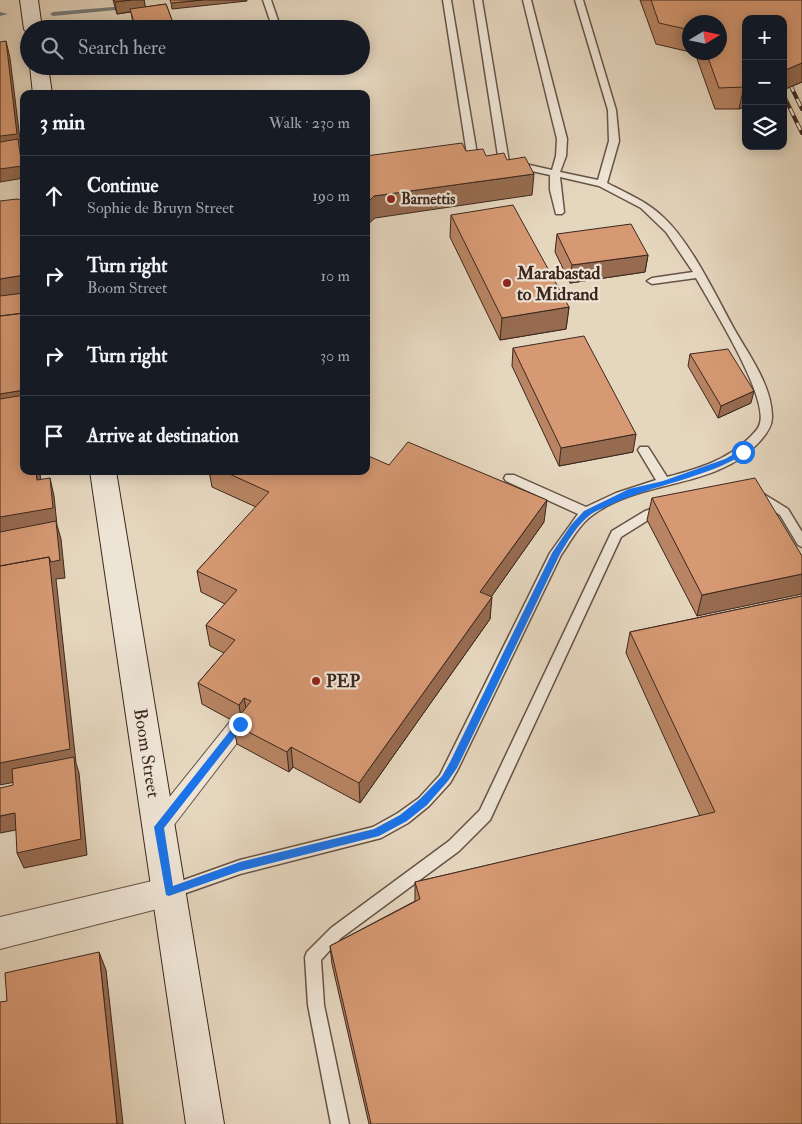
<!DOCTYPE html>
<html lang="en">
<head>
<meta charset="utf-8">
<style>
	:root { --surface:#171b24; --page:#20242c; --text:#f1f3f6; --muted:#9ea1a6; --line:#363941 }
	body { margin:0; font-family:"IM FELL Double Pica",serif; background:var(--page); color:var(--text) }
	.controls { position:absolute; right:15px; top:15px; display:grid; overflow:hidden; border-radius:10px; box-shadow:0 2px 12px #0003 }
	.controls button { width:45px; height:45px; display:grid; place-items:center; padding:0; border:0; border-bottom:1px solid var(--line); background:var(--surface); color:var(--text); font:25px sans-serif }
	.compass { position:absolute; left:682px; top:15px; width:45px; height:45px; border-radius:50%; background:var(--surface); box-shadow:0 2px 12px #0003; rotate:80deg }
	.stop { position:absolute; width:15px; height:15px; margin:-11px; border:4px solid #1a73e8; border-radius:50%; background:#fff }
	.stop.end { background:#1a73e8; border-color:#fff; box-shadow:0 1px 5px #0008 }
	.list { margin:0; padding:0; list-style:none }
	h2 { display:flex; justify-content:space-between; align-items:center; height:65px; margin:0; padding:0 20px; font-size:21px }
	h2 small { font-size:16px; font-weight:400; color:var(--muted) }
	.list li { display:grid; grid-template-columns:32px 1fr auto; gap:15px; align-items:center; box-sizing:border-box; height:80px; padding:0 20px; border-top:1px solid var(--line) }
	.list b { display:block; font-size:19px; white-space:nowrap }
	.list p { margin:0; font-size:16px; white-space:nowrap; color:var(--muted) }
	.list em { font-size:16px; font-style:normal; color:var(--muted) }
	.icon { flex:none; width:28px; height:28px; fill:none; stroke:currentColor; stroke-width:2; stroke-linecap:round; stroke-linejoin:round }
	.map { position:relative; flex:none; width:802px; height:1124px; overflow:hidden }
	.search { position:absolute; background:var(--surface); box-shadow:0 2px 12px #0003; left:20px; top:20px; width:350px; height:55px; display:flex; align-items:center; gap:12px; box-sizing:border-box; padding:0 18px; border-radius:28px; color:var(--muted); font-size:19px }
	.panel { position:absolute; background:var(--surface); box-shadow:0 2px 12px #0003; left:20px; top:90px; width:350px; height:385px; border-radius:10px }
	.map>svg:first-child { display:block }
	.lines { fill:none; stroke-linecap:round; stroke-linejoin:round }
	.stream { fill:#747d7d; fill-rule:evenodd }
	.service-casing { stroke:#665346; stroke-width:3 }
	.pedestrian-casing { stroke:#665346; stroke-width:2 }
	.tertiary-casing { stroke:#665346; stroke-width:2 }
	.secondary-casing { stroke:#3c271e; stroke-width:2 }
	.service { fill:#eee4d5; fill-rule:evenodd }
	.pedestrian { fill:#eee4d5; fill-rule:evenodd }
	.tertiary { fill:#eee4d5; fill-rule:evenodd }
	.secondary { fill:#eee4d5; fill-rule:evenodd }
	.rail-casing { stroke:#3c271e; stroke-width:4 }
	.rail { stroke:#eee4d5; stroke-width:2.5; stroke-dasharray:8; stroke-linecap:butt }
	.wall { fill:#b88463; stroke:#3c271e }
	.shaded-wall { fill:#966b50; stroke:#3c271e }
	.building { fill:#d69973; stroke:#3c271e }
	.route { fill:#1a73e8 }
	.poi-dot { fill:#8f2418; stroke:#eee4d5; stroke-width:2 }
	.labels { text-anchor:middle; stroke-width:4.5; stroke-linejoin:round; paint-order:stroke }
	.far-poi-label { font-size:15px; font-weight:bold; fill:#3c271e; stroke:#eee4d5; text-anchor:start }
	.poi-label { font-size:18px; font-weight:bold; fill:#3c271e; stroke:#eee4d5; text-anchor:start }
	.street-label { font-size:18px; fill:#3c271e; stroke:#eee4d5 }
</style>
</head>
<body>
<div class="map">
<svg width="802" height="1124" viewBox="0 0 802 1124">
	<rect width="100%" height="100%" fill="#e5d6be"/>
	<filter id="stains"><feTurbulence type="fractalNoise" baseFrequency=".004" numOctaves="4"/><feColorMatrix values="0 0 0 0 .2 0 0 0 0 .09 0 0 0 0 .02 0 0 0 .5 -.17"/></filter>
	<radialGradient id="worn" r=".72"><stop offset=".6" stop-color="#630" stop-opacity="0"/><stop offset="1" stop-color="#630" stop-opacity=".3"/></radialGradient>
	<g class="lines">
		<path class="stream" d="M125,6L127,7V9L53,16L50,14L53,12Z
			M0,12L8,14L0,16Z"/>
		<g class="service-casing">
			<path id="service" d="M263,0H271L281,29H273Z
				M443,0H451L477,154L472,157L467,154Z
				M474,0H482L509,162L504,165L499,162Z
				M523,0H531L567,139L566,156L560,172L598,180L609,141L608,110L575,0H583L616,110L619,141L607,183C626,193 646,201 662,216C690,241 715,294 733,327C748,354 772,385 772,417C772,426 767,433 761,440C718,490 644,478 594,514C579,524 571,541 561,555L458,769L450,783L429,806L408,823L381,838L240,874L169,899L164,897L161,892L164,887L240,860L373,827L398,813L419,798L440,775L550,553L578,514L506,481L504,478L506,475H514L586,507L616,493L656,480L638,450L640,447H648L667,477C697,469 726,461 749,438C753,434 759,429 760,423C768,395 711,305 696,278L652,284L647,281L652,278L693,272L666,232L641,208L599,186L560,177L564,212L562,214H556L550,190V175L513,167L511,165L516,162L552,170L556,156L557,139Z
				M757,490L788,509L802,532V547L798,545L780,515L753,497L751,494L753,491Z
				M663,505L669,509L667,512L653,517L621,537L490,820L459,851L341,938L321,960L324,1005L349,1124H331L308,1005L305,957L307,952L331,928L449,841L480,810L612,531L645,511Z"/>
		</g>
		<g class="pedestrian-casing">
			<path id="pedestrian" d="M240,715L247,718L250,724L247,730L167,834L159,837L151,834L148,827L151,820L233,718Z"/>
		</g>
		<g class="tertiary-casing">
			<path id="tertiary" d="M169,877L181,881L186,892L181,903L0,949V917Z"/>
		</g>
		<g class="secondary-casing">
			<path id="secondary" d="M20,0H38L42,29H29V33H27L24,29Z
				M30,66H48L52,94H33Z
				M90,471H116L224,1124H186Z"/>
		</g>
		<use href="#service" class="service"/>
		<use href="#pedestrian" class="pedestrian"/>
		<use href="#tertiary" class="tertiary"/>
		<use href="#secondary" class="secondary"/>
		<g class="rail-casing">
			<path id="rail" d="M783,70L802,109
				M783,94L802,133"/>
		</g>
		<use href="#rail" class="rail"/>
	</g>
	<path class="wall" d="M113,0H144L145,7L166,4L175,29H134L131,12L117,14Z
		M640,0H802V82L783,90V19H746V106L739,109H715L695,53L691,52H720L690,22V52L656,44Z
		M451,215L569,307L566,329L500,340L450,237Z
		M557,234L648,255L645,272L570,283L555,252Z
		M513,348L633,452L559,466L512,366Z
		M690,354L751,403L718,418L688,366Z
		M389,465L544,522L491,597L490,619L360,803L293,767L289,772L237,744L233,724L235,722L202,704L198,683L224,653L210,646L206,625L225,604L201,592L197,571L256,507L212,487L209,471H366Z
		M652,498L802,556L697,616L647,520Z
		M802,596V1124H369L332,964L330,946L415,901V882L700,816L626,653L630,632Z"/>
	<path class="shaded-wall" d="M131,0H144L146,9L117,14L115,2Z
		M202,0H247V1L172,9L171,3Z
		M6,41L10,58L24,172V178L0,182V136Z
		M802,63V82L783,90V71Z
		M744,87H746V106L739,109Z
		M534,174L532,195L375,218L366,226V204L374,196Z
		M648,255L645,272L570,283L572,265Z
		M24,275V293L0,297V279Z
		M569,307L566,329L500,340L502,318Z
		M24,390V414L0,418V394Z
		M754,391L751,403L718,418L721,406Z
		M636,434L633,452L559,466L561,448Z
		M36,471H46L40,472L42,498L37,480Z
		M50,478L54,496L57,525L61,539L65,578L56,579L76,763L79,773L87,855L24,868L17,853L75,770L0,785V763L49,557L60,560L0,535V517Z
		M547,500L544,522L479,614L480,592Z
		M802,574V594L697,616L702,595Z
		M492,597L490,619L360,803L359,783Z
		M244,698L248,718L242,725L239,705Z
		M291,747L293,767L289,772L287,752Z
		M15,813L21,829L0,833V816Z
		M99,952L106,970L123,1124H117Z"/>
	<path class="building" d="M114,0H131L115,2Z
		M170,0H202L171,3Z
		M651,0H802V63L783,71V19H746V87H744L719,88L706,52H720V22H690V30L659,23Z
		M166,4L175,28L165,29H136L130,9Z
		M6,41L17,134L0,136V42Z
		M18,139L22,166L0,169V142Z
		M462,143L466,151L483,149L486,156L504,153L507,160L525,157L534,174L374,196L366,204V156Z
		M17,199L24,201V275L0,279V201Z
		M513,205L569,307L502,318L451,215Z
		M631,224L648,255L572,265L557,234Z
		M24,293V313L0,316V296Z
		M24,313V390L0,394V316Z
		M584,336L636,434L561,448L513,348Z
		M728,349L754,391L721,406L690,354Z
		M24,395V471H36L37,480L50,478L53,508L0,517V399Z
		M408,442L547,500L480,592L492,597L359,783L291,747L287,752L233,724L251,701L244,698L239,705L198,683L235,640L206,625L237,590L197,571L269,492L223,471H366V455L389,465Z
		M755,478L802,556V574L702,595L652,498Z
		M56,521L60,560L51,562L49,557L0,566V532Z
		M49,557L70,749L0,763V566Z
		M802,596V1124H371L330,946L420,899L415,882L715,812L630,632Z
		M74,757L81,839L17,853L15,813L0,816V788L13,785L12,769Z
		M99,952L117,1124H0V1002L7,1001L5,973Z"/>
	<path class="route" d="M743,449L746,450V453C704,479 654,484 610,505C604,508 595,511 590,515C577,525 568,541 560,554L457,768L448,781L427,805L407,821L379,836L240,871L169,896L166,895L154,827L237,722H243V727L164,828L173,886L240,862L374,829L400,815L420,799L442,776L450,762L552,553L571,525L584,511L629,489L663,481L725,459Z"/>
	<g class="poi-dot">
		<circle cx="391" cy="199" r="5"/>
		<circle cx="507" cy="283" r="5"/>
		<circle cx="316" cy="681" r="5"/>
	</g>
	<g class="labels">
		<g class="far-poi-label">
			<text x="401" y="204">Barnettis</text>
		</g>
		<g class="poi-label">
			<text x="517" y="279">Marabastad<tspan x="517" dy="21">to Midrand</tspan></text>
			<text x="326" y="687">PEP</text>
		</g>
		<g class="street-label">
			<text transform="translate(147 753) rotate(81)" y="6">Boom Street</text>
		</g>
	</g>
	<rect width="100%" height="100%" filter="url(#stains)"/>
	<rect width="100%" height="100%" fill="url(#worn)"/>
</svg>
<div class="controls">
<button>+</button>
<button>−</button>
<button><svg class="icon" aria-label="layers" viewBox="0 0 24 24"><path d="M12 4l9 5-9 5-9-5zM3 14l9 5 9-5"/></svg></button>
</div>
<svg class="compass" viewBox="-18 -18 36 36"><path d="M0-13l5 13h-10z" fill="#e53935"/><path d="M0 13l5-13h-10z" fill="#9ea1a6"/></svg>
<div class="stop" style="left:743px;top:452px"></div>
<div class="stop end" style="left:240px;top:724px"></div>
<div class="search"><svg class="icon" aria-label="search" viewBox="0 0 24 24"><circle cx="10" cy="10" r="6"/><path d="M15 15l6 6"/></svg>Search here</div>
<section class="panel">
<h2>3 min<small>Walk · 230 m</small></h2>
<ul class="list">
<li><svg class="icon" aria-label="ahead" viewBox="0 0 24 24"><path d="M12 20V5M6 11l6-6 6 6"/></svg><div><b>Continue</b><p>Sophie de Bruyn Street</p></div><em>190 m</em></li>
<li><svg class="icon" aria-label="right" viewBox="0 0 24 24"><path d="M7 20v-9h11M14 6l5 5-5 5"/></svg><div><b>Turn right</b><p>Boom Street</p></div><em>10 m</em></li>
<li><svg class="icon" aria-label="right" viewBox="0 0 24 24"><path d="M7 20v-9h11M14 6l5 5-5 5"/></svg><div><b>Turn right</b></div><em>30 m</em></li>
<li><svg class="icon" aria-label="arrive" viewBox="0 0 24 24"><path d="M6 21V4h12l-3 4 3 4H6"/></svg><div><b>Arrive at destination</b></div></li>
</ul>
</section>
</div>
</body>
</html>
